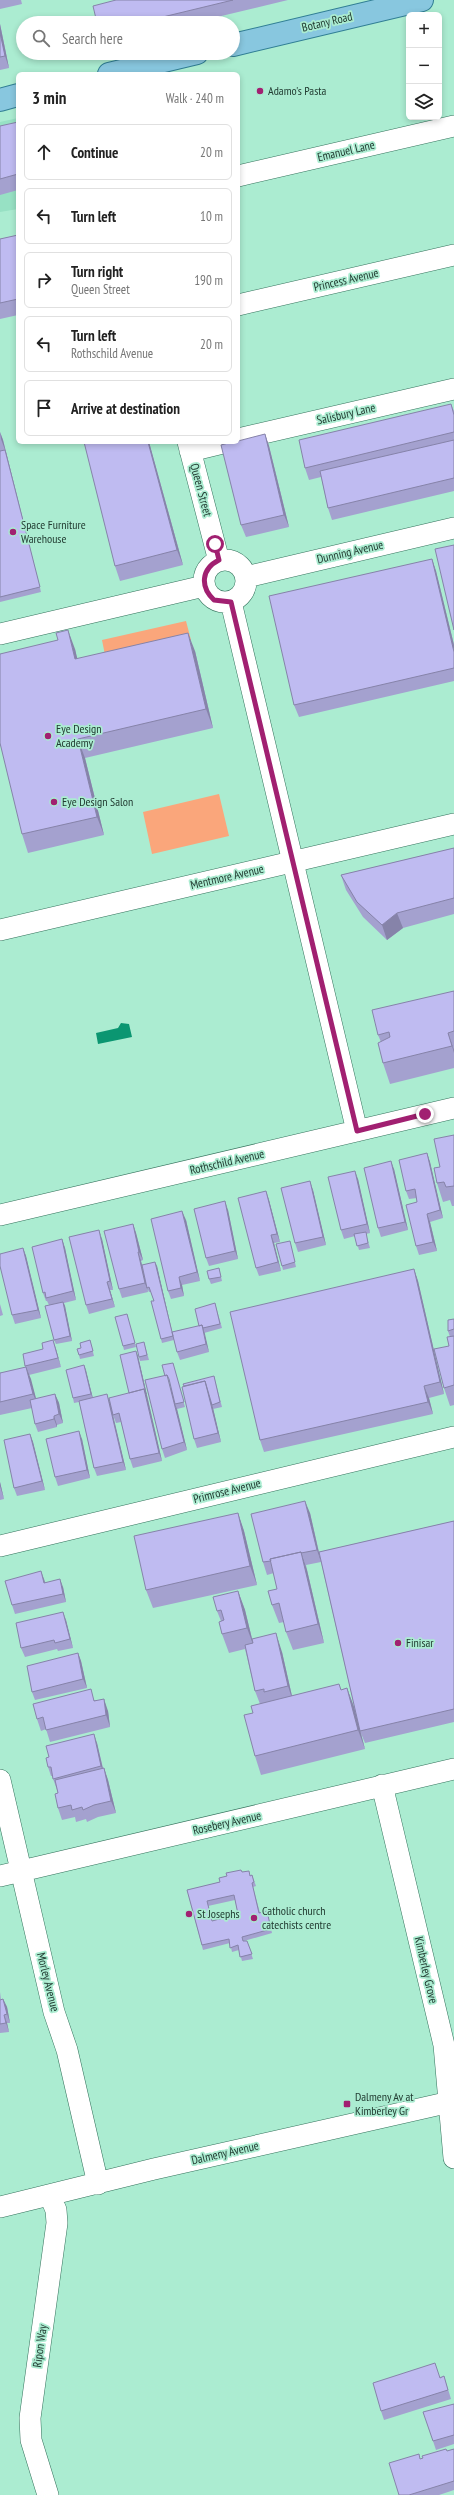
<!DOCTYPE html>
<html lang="en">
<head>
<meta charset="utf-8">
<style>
	:root { --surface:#fff; --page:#f6f6f6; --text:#222; --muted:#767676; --line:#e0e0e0 }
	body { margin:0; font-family:"PT Sans Narrow",sans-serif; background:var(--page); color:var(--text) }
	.controls { position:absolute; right:12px; top:12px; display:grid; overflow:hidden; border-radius:6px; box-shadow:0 2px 6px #0003 }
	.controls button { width:36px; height:36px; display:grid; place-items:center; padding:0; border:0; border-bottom:1px solid var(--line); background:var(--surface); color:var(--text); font:20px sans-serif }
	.stop { position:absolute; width:12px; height:12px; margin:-9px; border:3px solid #a12071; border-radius:50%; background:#fff }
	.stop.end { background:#a12071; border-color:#fff; box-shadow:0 1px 4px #0008 }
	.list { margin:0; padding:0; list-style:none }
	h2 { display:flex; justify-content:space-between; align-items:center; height:52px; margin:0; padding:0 16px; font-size:17px }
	h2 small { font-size:13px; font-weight:400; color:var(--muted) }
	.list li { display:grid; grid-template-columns:26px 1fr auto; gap:12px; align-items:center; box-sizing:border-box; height:56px; margin:0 8px 8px; padding:0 8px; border:1px solid var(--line); border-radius:6px }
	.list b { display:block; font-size:15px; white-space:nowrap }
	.list p { margin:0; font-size:13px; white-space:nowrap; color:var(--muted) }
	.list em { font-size:13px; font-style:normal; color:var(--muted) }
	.icon { flex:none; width:22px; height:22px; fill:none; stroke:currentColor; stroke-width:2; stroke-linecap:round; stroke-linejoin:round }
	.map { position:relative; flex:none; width:454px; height:2495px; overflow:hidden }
	.search { position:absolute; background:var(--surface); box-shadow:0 2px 6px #0003; left:16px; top:16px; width:224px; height:44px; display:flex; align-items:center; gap:10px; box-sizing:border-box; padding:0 14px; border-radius:22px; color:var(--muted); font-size:15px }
	.panel { position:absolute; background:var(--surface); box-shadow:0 2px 6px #0003; left:16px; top:72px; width:224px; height:372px; border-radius:6px }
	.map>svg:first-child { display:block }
	.built { fill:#97e1c4 }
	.green { fill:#faa67b }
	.water { fill:#0b9671 }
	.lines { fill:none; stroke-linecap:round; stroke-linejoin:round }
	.minor-casing { stroke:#34725c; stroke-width:22 }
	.major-casing { stroke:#307e94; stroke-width:24 }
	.minor { stroke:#fff; stroke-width:21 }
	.major { stroke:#88c7df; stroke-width:22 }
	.wall { fill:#a4a1cf; fill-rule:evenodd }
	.shaded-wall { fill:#8683a9 }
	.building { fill:#bfbbf1; stroke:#8683a9; fill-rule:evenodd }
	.route { stroke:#a12071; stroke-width:5 }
	.poi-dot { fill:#a12071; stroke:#abecd1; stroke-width:1.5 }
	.labels { text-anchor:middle; stroke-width:3.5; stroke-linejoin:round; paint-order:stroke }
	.street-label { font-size:12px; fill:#223c32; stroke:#abecd1 }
	.poi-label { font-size:12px; fill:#223c32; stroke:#abecd1; text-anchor:start }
</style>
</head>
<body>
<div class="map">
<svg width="454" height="2495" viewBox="0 0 454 2495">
	<rect width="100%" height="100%" fill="#abecd1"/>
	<path class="built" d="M18,118V209L0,212V122Z"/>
	<path class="green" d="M186,621L191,640L106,660L102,640Z
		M219,794L229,836L152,854L143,812Z"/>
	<path class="water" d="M121,1023L129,1024L132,1037L98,1044L96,1033L118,1028Z"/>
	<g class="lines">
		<g class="minor-casing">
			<path id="minor" d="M238,176L454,126
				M238,305L454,255
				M238,439L454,389
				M188,442L219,561
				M190,451L227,442
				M204 581a21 21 0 1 1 42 0a21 21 0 1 1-42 0Z
				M246,577L454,528
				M231,602L357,1131
				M0,634L204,586
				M0,930L454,824
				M0,1215L454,1108
				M0,1546L454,1437
				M0,1780L54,2012L67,2050L98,2184
				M382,1785L444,2045L454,2158
				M0,1876L454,1769
				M0,2207L154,2169L450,2102
				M48,2495L31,2440L30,2418L57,2223L56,2210L50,2196"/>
		</g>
		<g class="major-casing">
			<path id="major" d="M233,45L422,0
				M109,74L197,53
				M0,100L18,95"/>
		</g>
		<use href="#minor" class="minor"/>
		<use href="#major" class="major"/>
	</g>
	<path class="wall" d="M0,0H21L22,4L0,9Z
		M116,0H288L192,23H97Z
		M0,24L9,68L0,70Z
		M18,124V190L0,195V126Z
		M18,235V315L0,319V239Z
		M451,404L454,411V491L332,520L328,508L321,477L309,480L305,468Z
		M0,432L3,440L41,592L0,602Z
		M265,434L269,446L289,527L246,537L241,525Z
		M149,442L183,565L120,581L115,566Z
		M432,559L436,571L454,645V681L299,717L294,705Z
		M75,649L77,659L195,651L213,728L85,758L104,835L28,853L22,834Z
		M454,848V914L403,928L387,940L363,917L346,890L341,875Z
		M454,991V1068L390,1084L383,1063L381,1042L378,1035Z
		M454,1135V1207V1206H452L450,1200L443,1202L437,1183L440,1167Z
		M427,1153L430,1162L443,1218L430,1222L437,1251L419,1255L416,1246L417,1202V1198L409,1199L406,1191Z
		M394,1169L408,1230L381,1237L378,1228Z
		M358,1179L370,1233L366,1234L370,1248L359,1250L355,1236L344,1239L341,1230Z
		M313,1190L326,1245L298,1252L295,1243Z
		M266,1191L269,1200L280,1242L274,1243L281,1271L259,1276L256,1268Z
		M228,1210L238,1259L209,1266L206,1258Z
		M186,1220L200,1281L182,1285L184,1296L171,1299L168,1291Z
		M133,1224L136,1233L143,1260L141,1261L148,1292L122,1298L119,1289Z
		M62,1239L65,1248L76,1300L64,1303L65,1306L72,1341L56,1344L54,1340L49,1305L47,1301H46L43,1293Z
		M102,1239L113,1290H110L115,1307L89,1314L86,1305Z
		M291,1245L296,1267L283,1270L282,1266Z
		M23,1248L26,1256L41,1318L15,1324L12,1315Z
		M157,1266L172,1332L199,1326L215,1303L222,1328L204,1333L209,1352L180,1360L177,1352L174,1340L162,1343L161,1339L154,1301L151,1292H149L147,1288Z
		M219,1268L222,1281L211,1284L209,1279Z
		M414,1269L418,1281L444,1394L429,1398L433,1414L264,1452L260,1440Z
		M0,1304L3,1315L0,1316Z
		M127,1314L136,1347L124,1350L123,1346Z
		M454,1319V1405L450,1406L444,1388L450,1337L448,1331Z
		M53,1340L61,1367L29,1375L36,1399L55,1394L59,1403L63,1423L57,1425V1427L38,1432L35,1424L32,1408L0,1415V1373L25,1368V1366Z
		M90,1340L94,1356L80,1359L79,1355L81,1348Z
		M144,1342L149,1360L140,1361L139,1357Z
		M138,1356L162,1461L133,1468L130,1459L121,1422L116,1423L113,1415L126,1470L97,1476L94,1468L79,1402L74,1403L73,1398L84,1365L93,1398L110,1402L129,1393Z
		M174,1368L185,1407L177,1409L187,1450L165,1458L162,1449Z
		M214,1376L222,1407L213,1409V1408L221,1442L197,1448L194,1439Z
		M30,1434L33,1442L45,1490L17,1496L14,1488Z
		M82,1439L90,1478L58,1486L55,1477Z
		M0,1482L4,1499L0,1500Z
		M238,1513L244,1531L257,1585L153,1608L146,1590Z
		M310,1513L319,1552L454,1521V1722L365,1743L360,1731L321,1562L306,1565L307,1570L324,1643L293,1650L286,1632L284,1622L279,1623L272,1605L277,1589L274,1573L267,1575L263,1562Z
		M44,1579L45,1582L63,1587L66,1602L15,1614L12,1605Z
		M238,1591L245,1610L253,1643L282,1652L292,1696L341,1690L347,1688L354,1707L365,1749L261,1775L255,1756L253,1713L260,1704L255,1691L245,1649L229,1653L222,1634L221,1621L217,1611Z
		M66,1620L73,1648L58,1651L57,1649L25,1657L21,1648Z
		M78,1653L81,1661L87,1688L35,1700L32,1692Z
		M95,1700L108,1711L110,1727L50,1742L46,1729L41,1731L37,1719Z
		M97,1743L103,1768H104L108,1780L116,1813L98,1817L87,1822L86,1819L76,1822L75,1817L62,1820L58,1808V1793L56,1787L52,1776H51L48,1767Z
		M242,1872L251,1876L252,1875L256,1886L253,1887L260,1913L268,1916L272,1933L244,1941H247L253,1959L242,1961L239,1950L232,1952L230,1943L203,1950L187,1890L220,1882ZM235,1900L238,1914L212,1921L208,1906Z
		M0,1992L1,2000L3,1999L7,2007L10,2023H7L9,2032L0,2033Z
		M444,2376L451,2399L384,2420L381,2411L440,2377Z
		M454,2404V2444L436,2450L433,2441Z
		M454,2449V2490L439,2495H399L421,2459Z"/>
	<path class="shaded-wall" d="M0,24L9,68L5,56L0,33Z
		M0,432L3,440L41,592L5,450L1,439Z
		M265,434L269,446L289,527L284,515Z
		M148,442H149L183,565L177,550Z
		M432,559L436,571L454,645V652Z
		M68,630L75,649L82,678L75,659Z
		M188,633L195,651L213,728L206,709Z
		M78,739L85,758L104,835L97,817Z
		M397,913L403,928L387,940L382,925Z
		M448,1033L454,1050V1053L452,1046Z
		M427,1153L430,1162L443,1218L440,1210Z
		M391,1161L394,1169L408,1230L405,1222Z
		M355,1171L358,1179L370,1233L367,1224Z
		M310,1181L313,1190L326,1245L323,1237Z
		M266,1191L269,1200L280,1242L277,1234Z
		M225,1201L228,1210L238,1259L235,1251Z
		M182,1211L186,1220L200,1281L197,1272Z
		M427,1214L430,1222L437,1251L433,1242Z
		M133,1224L136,1233L143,1260L139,1252Z
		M99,1230L102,1239L113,1290L110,1281Z
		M271,1235L274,1243L281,1271L278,1262Z
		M62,1239L65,1248L76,1300L73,1291Z
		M23,1248L26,1256L41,1318L38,1310Z
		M138,1252L141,1261L148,1292L145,1283Z
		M155,1262L157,1266L174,1340L173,1336Z
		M414,1269L418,1281L444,1394L440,1382Z
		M179,1277L182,1285L184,1296L181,1288Z
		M107,1282L110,1290L115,1307L112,1299Z
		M63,1302L65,1306L72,1341L70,1336Z
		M202,1325L205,1334L209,1352L206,1344Z
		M53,1340L56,1349L61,1367L58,1358Z
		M136,1351L138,1356L162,1461L159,1453L144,1389Z
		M84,1365L86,1370L93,1399L91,1394Z
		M26,1367L31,1379L38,1406L33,1394Z
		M167,1375L175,1404L177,1409L187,1450L184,1442Z
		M205,1381L213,1408L221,1442L218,1433Z
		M424,1386L429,1398L433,1414L428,1402Z
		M55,1394L59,1403L63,1423L59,1414Z
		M107,1394L110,1403L126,1470L123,1462Z
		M54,1416L57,1425V1427L54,1419Z
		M79,1431L82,1439L90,1478L87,1470Z
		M30,1434L33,1442L45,1490L42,1481Z
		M0,1482L4,1499L0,1486Z
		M305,1501L310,1513L321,1562L317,1550Z
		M238,1513L244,1531L257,1585L250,1566Z
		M301,1552L307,1570L324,1643L318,1624Z
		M41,1571L44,1579L47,1591L44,1583Z
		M60,1579L63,1587L66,1602L63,1594Z
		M238,1591L245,1610L254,1647L247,1628Z
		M63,1612L66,1620L73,1648L70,1639Z
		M276,1633L282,1652L294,1705L288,1686Z
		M78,1653L81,1661L87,1688L83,1679Z
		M347,1688L354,1707L365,1749L358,1730Z
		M104,1699L108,1711L110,1727L106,1715Z
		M94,1734L97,1743L104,1774L101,1766Z
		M104,1768L108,1780L116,1813L111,1801Z
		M3,1999L7,2007L10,2023L7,2014Z
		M4,2015L7,2023L9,2032L6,2023Z"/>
	<path class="building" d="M116,0H233L138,23H97L93,6Z
		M0,33L5,56L0,57Z
		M18,122V174L0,179V126Z
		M18,235V299L0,303V239Z
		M451,404L454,415V432L305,468L299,440Z
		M265,434L284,515L241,525L221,445L232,442H238V441Z
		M454,440V478L328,508L320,471Z
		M84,442H148L177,550L115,566Z
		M5,450L40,587L0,597V451Z
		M454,545V630L435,549Z
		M432,559L454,652V668L294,705L269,596Z
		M68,630L75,659L188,633L206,709L78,739L97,817L22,834L0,743V654L58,640L56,633Z
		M454,848V898L397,913L382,925L357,902L341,875Z
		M454,991V1031L448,1033L452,1046L383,1063L378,1043L390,1037L389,1032L378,1035L372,1010Z
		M454,1135V1186L446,1187L444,1182L437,1183L434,1168L440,1167L434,1139Z
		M427,1153L440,1210L427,1214L433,1242L416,1246L406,1205L417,1202L415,1189L406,1191L399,1160Z
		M391,1161L405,1222L378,1228L364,1168Z
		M355,1171L367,1224L341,1230L328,1177Z
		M310,1181L323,1237L295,1243L281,1188Z
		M266,1191L277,1234L271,1235L278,1262L256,1268L238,1198Z
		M225,1201L235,1251L206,1258L194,1209Z
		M182,1211L197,1272L179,1277L181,1288L168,1291L151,1219Z
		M133,1224L139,1252H138L145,1283L119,1289L104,1231Z
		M99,1230L110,1281L107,1282L112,1299L86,1305L69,1237Z
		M366,1232L368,1243L357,1246L354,1234Z
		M62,1239L73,1291L46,1298L45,1292L43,1293L32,1247Z
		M290,1241L295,1262L282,1266L276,1244Z
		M23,1248L38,1310L12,1315L0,1266V1254Z
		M155,1262L173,1336L161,1339L151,1301H154L149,1287L147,1288L142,1265Z
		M219,1268L221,1277L209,1279L207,1271Z
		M414,1269L440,1382L424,1386L428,1402L260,1440L230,1312Z
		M63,1302L70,1336L54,1340L45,1306Z
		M215,1303L220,1324L203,1328L202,1325L199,1326L195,1309Z
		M127,1314L135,1343L123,1346L115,1317Z
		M454,1319V1329L448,1331V1320Z
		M202,1325L206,1344L177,1352L172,1332Z
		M454,1336V1385L444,1388L434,1349L449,1346L447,1337Z
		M53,1340L58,1358L25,1366L23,1354L43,1349L42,1343Z
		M90,1340L93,1351L79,1355L77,1349L81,1348L80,1343Z
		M144,1342L147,1355L139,1357L136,1344Z
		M136,1351L146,1394L144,1389L129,1393L120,1355Z
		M173,1363L184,1402L175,1404L169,1379L167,1375L165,1376L162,1365Z
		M84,1365L91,1394L73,1398L66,1370Z
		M26,1367L33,1394L0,1402V1373Z
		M167,1375L184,1442L162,1449L145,1380Z
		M214,1376L220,1402L212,1405L205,1381L184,1386L183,1384Z
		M205,1381L218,1433L194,1439L182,1387Z
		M144,1389L159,1453L130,1459L119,1413L113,1415L109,1398Z
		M55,1394L59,1414L54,1416V1419L35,1424L30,1400Z
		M107,1394L123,1462L94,1468L79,1401Z
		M79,1431L87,1470L55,1477L46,1439Z
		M30,1434L42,1481L14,1488L4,1440Z
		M305,1501L317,1550L301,1553V1552L270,1559L271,1561L263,1562L251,1514Z
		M238,1513L250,1566L146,1590L134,1536Z
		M454,1521V1709L360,1731L319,1552Z
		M301,1552L318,1624L286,1632L279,1603L272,1605L268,1591L277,1589L270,1559Z
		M41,1571L44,1583L60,1579L63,1594L12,1605L5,1581Z
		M238,1591L247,1628L222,1634L219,1622L224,1620L221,1610L217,1611L213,1597Z
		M63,1612L70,1639L55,1643L54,1640L21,1648L16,1623Z
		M276,1633L288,1686L264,1692V1689L255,1691L245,1645L253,1643L252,1639Z
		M78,1653L83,1679L32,1692L27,1666Z
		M339,1684L341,1690L347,1688L358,1730L255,1756L244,1715L253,1713L251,1706Z
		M91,1689L94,1701L104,1699L106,1715L46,1730L43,1717L37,1719L33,1704Z
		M94,1734L101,1766L53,1779L51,1767H48L46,1758L49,1757L46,1746Z
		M104,1768L111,1801L94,1805L83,1810L82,1807L72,1810L71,1805L58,1808L55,1794L58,1793L55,1780Z
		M241,1870L242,1872L249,1871L250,1876L252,1875L254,1882L252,1883L259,1913L267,1911L271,1929L242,1937L243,1941H247L252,1954L240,1957L238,1945L230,1948L229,1939L202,1945L187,1890L220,1882L219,1878L227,1876L226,1873ZM234,1895L238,1914L212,1921L207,1901Z
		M3,1999L7,2014L4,2015L6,2023L0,2024V2000Z
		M435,2363L440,2378L444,2376L448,2390L381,2411L373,2383Z
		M454,2404V2435L433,2441L423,2412Z
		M446,2449L447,2451L454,2449V2481L409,2495H399L389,2463L419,2454L420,2459L423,2458L422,2456Z"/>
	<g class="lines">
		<path class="route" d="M215,544L219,560C201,569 200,587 214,600L231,602L357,1131L425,1114"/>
	</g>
	<g class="poi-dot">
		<circle cx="260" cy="91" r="4"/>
		<circle cx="13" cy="532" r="4"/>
		<circle cx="48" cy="736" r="4"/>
		<circle cx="54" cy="802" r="4"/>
		<circle cx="398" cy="1643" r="4"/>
		<circle cx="189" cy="1914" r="4"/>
		<circle cx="254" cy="1918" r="4"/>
		<rect x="343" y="2100" width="8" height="8" rx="2"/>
	</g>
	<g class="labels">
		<g class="street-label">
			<text transform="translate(327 22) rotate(-13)" y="4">Botany Road</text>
			<text transform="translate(346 151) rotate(-13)" y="4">Emanuel Lane</text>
			<text transform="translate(346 280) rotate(-13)" y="4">Princess Avenue</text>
			<text transform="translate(346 414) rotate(-13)" y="4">Salisbury Lane</text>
			<text transform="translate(201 490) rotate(75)" y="4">Queen Street</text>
			<text transform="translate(350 552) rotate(-13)" y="4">Dunning Avenue</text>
			<text transform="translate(227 877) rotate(-13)" y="4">Mentmore Avenue</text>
			<text transform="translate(227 1162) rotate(-13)" y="4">Rothschild Avenue</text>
			<text transform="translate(227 1491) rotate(-14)" y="4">Primrose Avenue</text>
			<text transform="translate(227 1823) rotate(-13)" y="4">Rosebery Avenue</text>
			<text transform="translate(426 1970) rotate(77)" y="4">Kimberley Grove</text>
			<text transform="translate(48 1982) rotate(76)" y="4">Morley Avenue</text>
			<text transform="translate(225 2153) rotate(-13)" y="4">Dalmeny Avenue</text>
			<text transform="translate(40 2346) rotate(-82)" y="4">Ripon Way</text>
		</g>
		<g class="poi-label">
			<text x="268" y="95">Adamo's Pasta</text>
			<text x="21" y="529">Space Furniture<tspan x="21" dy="14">Warehouse</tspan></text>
			<text x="56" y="733">Eye Design<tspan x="56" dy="14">Academy</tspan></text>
			<text x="62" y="806">Eye Design Salon</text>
			<text x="406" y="1647">Finisar</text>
			<text x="262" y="1915">Catholic church<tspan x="262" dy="14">catechists centre</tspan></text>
			<text x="197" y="1918">St Josephs</text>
			<text x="355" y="2101">Dalmeny Av at<tspan x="355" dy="14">Kimberley Gr</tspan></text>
		</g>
	</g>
</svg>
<div class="controls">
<button>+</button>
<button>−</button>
<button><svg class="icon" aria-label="layers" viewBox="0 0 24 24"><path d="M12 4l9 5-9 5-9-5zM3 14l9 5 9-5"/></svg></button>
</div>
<div class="stop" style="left:215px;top:544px"></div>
<div class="stop end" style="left:425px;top:1114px"></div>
<div class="search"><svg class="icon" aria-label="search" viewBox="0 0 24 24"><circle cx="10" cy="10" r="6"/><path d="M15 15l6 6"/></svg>Search here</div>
<section class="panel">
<h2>3 min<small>Walk · 240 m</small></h2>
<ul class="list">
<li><svg class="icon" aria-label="ahead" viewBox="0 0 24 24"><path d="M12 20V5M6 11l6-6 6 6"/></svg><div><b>Continue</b></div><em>20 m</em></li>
<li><svg class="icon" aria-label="left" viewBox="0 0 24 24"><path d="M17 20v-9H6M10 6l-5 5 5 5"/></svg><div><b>Turn left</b></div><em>10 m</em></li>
<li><svg class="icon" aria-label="right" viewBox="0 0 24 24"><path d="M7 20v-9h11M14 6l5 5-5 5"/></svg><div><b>Turn right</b><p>Queen Street</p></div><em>190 m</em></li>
<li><svg class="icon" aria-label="left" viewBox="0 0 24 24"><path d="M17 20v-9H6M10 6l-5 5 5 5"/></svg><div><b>Turn left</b><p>Rothschild Avenue</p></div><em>20 m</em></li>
<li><svg class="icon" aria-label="arrive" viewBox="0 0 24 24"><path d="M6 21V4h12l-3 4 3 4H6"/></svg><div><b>Arrive at destination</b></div></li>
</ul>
</section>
</div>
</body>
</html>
